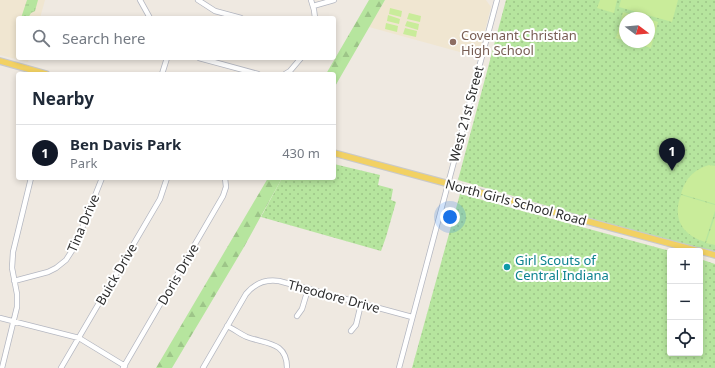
<!DOCTYPE html>
<html lang="en">
<head>
<meta charset="utf-8">
<style>
	:root { --surface:#fff; --page:#f2f2f3; --text:#1f2937; --muted:#747a83; --line:#e0e1e3; --accent:#111827 }
	body { margin:0; font-family:"Noto Sans",sans-serif; background:var(--page); color:var(--text) }
	.controls { position:absolute; right:12px; bottom:12px; display:grid; overflow:hidden; border-radius:4px; box-shadow:0 2px 6px #0003 }
	.controls button { width:36px; height:36px; display:grid; place-items:center; padding:0; border:0; border-bottom:1px solid var(--line); background:var(--surface); color:var(--text); font:20px sans-serif }
	.compass { position:absolute; left:619px; top:12px; width:36px; height:36px; border-radius:50%; background:var(--surface); box-shadow:0 2px 6px #0003; rotate:106deg }
	.you { position:absolute; left:450px; top:217px; width:14px; height:14px; margin:-10px; border:3px solid #fff; border-radius:50%; background:#1a73e8; box-shadow:0 0 0 6px #1a73e833 }
	.badge { display:grid; place-items:center; width:26px; height:26px; border-radius:50%; background:var(--accent); color:#fff; font-size:13px; font-weight:700 }
	.pin { position:absolute; translate:-50% -33px; filter:drop-shadow(0 1px 2px #0008) }
	.pin::after { content:''; position:absolute; top:21px; width:14px; height:12px; background:inherit; clip-path:polygon(0 0,100% 0,50% 100%) }
	.list { margin:0; padding:0; list-style:none }
	h2 { display:flex; justify-content:space-between; align-items:center; height:52px; margin:0; padding:0 16px; font-size:17px }
	h2 small { font-size:13px; font-weight:400; color:var(--muted) }
	.list li { display:grid; grid-template-columns:26px 1fr auto; gap:12px; align-items:center; box-sizing:border-box; height:56px; padding:0 16px; border-top:1px solid var(--line) }
	.list b { display:block; font-size:15px; white-space:nowrap }
	.list p { margin:0; font-size:13px; white-space:nowrap; color:var(--muted) }
	.list em { font-size:13px; font-style:normal; color:var(--muted) }
	.icon { flex:none; width:22px; height:22px; fill:none; stroke:currentColor; stroke-width:2; stroke-linecap:round; stroke-linejoin:round }
	.map { position:relative; flex:none; width:715px; height:368px; overflow:hidden }
	.search { position:absolute; background:var(--surface); box-shadow:0 2px 6px #0003; left:16px; top:16px; width:320px; height:44px; display:flex; align-items:center; gap:10px; box-sizing:border-box; padding:0 14px; border-radius:4px; color:var(--muted); font-size:15px }
	.panel { position:absolute; background:var(--surface); box-shadow:0 2px 6px #0003; left:16px; top:72px; width:320px; height:108px; border-radius:4px }
	.map>svg:first-child { display:block }
	.education { fill:#f0e6d1 }
	.green { fill:url(#green-dots); fill-rule:evenodd }
	.forest { fill:url(#forest-firs) }
	.wetland { fill:url(#wetland-marsh) }
	.pitch { fill:#c9ec9a }
	.lines { fill:none; stroke-linecap:round; stroke-linejoin:round }
	.minor-casing { stroke:#b4b7c1; stroke-width:6 }
	.major-casing { stroke:#c9c9c9; stroke-width:8 }
	.minor { stroke:#fff; stroke-width:4.5 }
	.major { stroke:#f2d163; stroke-width:5.5 }
	.education-dot { fill:#8d6e63; stroke:#fff; stroke-width:1.5 }
	.culture-dot { fill:#0f9aa8; stroke:#fff; stroke-width:1.5 }
	.labels { text-anchor:middle; stroke-width:4; stroke-linejoin:round; paint-order:stroke }
	.education-label { font-size:13px; fill:#785e54; stroke:#fff; text-anchor:start }
	.street-label { font-size:13px; fill:#2e2e2e; stroke:#fff }
	.culture-label { font-size:13px; fill:#0d838f; stroke:#fff; text-anchor:start }
</style>
</head>
<body>
<div class="map">
<svg width="715" height="368" viewBox="0 0 715 368">
	<defs>
		<pattern id="green-dots" width="8" height="8" patternUnits="userSpaceOnUse"><rect width="8" height="8" fill="#b6e59e"/><path d="M2 2h.1M6 6h.1" fill="none" stroke="#9dc588" stroke-width="1.8" stroke-linecap="round"/></pattern>
		<pattern id="forest-firs" width="22" height="20" patternUnits="userSpaceOnUse"><rect width="22" height="20" fill="#b6e59e"/><path d="M5 1l3.5 6h-7zM16 11l3.5 6h-7z" fill="#9dc588"/></pattern>
		<pattern id="wetland-marsh" width="20" height="14" patternUnits="userSpaceOnUse"><rect width="20" height="14" fill="#b6e59e"/><path d="M1 5h8M5 5V1M11 12h8M15 12V8" fill="none" stroke="#9dc588"/></pattern>
	</defs>
	<rect width="100%" height="100%" fill="#efe9e1"/>
	<path class="education" d="M0,0H45L40,18H18V58H29L28,62L0,55Z
		M385,0H486L491,7L478,57L369,27Z"/>
	<path class="green" d="M506,0H715V252L617,226L458,180ZM625,18H649V42H625Z
		M334,164L380,175L378,185L393,189L391,200L396,202L386,237L381,251L261,217L282,178H334Z
		M460,194L670,251V353H700V259L715,264V368H412Z"/>
	<path class="forest" d="M369,0H385L334,88V74H326Z
		M268,178H282L244,247L172,368H156Z"/>
	<path class="wetland" d="M27,0H38L35,11L31,13L28,18H21Z"/>
	<path class="pitch" d="M600,0H617L614,13L597,8Z
		M621,0H678L672,22L619,7Z
		M390,8L402,11L401,17L389,14Z
		M623,12L645,18H625V41L616,38Z
		M409,13L421,16L420,22L407,19Z
		M388,15L400,19L399,24L387,21Z
		M649,19L658,22L651,48L629,42H649Z
		M407,21L419,24L418,30L405,26Z
		M386,23L398,26L397,32L385,29Z
		M405,28L417,31L416,37L403,34Z
		M709,165L715,166V204L681,194C686,178 693,170 709,165Z
		M681,195L715,205V211L705,242C682,235 672,218 681,195Z
		M715,216V245L706,243Z"/>
	<g class="lines">
		<g class="minor-casing">
			<path id="minor" d="M140,0L150,18
				M198,0L215,11L241,18
				M311,0L314,10L315,18
				M313,6L334,0
				M199,58L258,74
				M162,74L167,58
				M285,74L290,71L301,58
				M14,281L48,272L56,268L66,260L75,246L102,178
				M297,316L302,309L308,289
				M0,318L79,338L125,366
				M227,326C234,329 240,334 247,337C265,344 287,341 287,368
				M351,331L356,325L361,304
				M2,368L17,307V294L12,268L13,252L31,178
				M61,368L160,199L167,178
				M123,368L223,196L226,187L225,178
				M203,368L246,294C255,283 266,279 279,281L412,317
				M399,368L497,0"/>
		</g>
		<g class="major-casing">
			<path id="major" d="M0,61L46,74
				M334,153L698,251
				M700,251L715,255"/>
		</g>
		<use href="#minor" class="minor"/>
		<use href="#major" class="major"/>
	</g>
	<circle class="education-dot" cx="453" cy="42" r="4"/>
	<circle class="culture-dot" cx="507" cy="267" r="4"/>
	<g class="labels">
		<g class="education-label">
			<text x="461" y="40">Covenant Christian<tspan x="461" dy="15">High School</tspan></text>
		</g>
		<g class="street-label">
			<text transform="translate(466 114) rotate(-75)" y="5">West 21st Street</text>
			<text transform="translate(516 202) rotate(15)" y="5">North Girls School Road</text>
			<text transform="translate(83 223) rotate(-67)" y="5">Tina Drive</text>
			<text transform="translate(116 274) rotate(-60)" y="5">Buick Drive</text>
			<text transform="translate(178 274) rotate(-60)" y="5">Doris Drive</text>
			<text transform="translate(334 296) rotate(15)" y="5">Theodore Drive</text>
		</g>
		<g class="culture-label">
			<text x="515" y="265">Girl Scouts of<tspan x="515" dy="15">Central Indiana</tspan></text>
		</g>
	</g>
</svg>
<div class="controls">
<button>+</button>
<button>−</button>
<button><svg class="icon" aria-label="locate" viewBox="0 0 24 24"><circle cx="12" cy="12" r="6"/><path d="M12 2v4M12 18v4M2 12h4M18 12h4"/></svg></button>
</div>
<svg class="compass" viewBox="-18 -18 36 36"><path d="M0-13l5 13h-10z" fill="#e53935"/><path d="M0 13l5-13h-10z" fill="#747a83"/></svg>
<div class="you"></div>
<div class="pin badge" style="left:672px;top:171px">1</div>
<div class="search"><svg class="icon" aria-label="search" viewBox="0 0 24 24"><circle cx="10" cy="10" r="6"/><path d="M15 15l6 6"/></svg>Search here</div>
<section class="panel">
<h2>Nearby<small></small></h2>
<ul class="list">
<li><span class="badge">1</span><div><b>Ben Davis Park</b><p>Park</p></div><em>430 m</em></li>
</ul>
</section>
</div>
</body>
</html>
